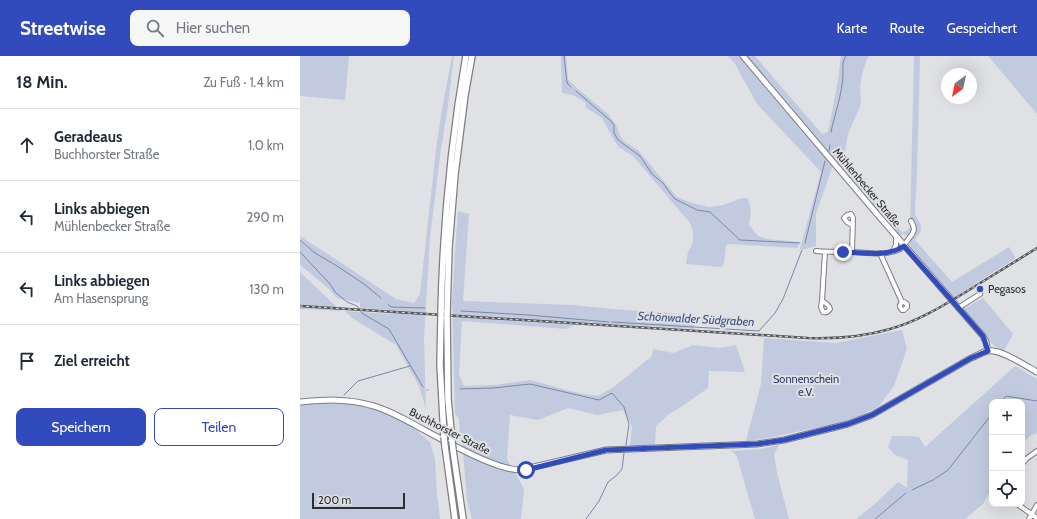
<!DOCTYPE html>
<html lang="de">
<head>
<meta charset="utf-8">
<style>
	:root { --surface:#fff; --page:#f6f6f7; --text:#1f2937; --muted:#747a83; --line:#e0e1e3; --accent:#324bbc }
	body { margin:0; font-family:Cabin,sans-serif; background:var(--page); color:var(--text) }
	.controls { position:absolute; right:12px; bottom:12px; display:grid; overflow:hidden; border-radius:8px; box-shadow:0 4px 16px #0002 }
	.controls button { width:36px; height:36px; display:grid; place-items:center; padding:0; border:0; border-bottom:1px solid var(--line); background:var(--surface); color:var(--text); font:20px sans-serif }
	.compass { position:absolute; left:641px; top:12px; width:36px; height:36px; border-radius:50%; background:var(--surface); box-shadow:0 4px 16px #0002; rotate:213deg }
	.scale { position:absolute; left:12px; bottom:10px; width:93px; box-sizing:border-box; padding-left:4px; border:2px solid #2d2e2f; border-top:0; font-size:11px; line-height:14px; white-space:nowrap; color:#2d2e2f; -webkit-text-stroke:3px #e0e1e5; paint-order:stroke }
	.stop { position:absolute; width:12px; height:12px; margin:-9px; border:3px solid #324bbc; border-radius:50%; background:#fff }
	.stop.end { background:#324bbc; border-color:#fff; box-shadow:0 1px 4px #0008 }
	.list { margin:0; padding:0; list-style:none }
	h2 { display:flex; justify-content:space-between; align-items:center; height:52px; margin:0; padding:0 16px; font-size:17px }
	h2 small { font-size:13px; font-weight:400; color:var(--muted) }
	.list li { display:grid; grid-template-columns:26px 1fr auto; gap:12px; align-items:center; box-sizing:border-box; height:72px; padding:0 16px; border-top:1px solid var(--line) }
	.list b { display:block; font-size:15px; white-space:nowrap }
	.list p { margin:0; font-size:13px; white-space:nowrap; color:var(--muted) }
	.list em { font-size:13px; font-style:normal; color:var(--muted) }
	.actions { display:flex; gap:8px; padding:12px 16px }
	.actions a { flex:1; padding:9px 0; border:1px solid var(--accent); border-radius:8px; text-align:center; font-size:14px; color:var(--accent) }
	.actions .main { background:var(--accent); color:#fff }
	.icon { flex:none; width:22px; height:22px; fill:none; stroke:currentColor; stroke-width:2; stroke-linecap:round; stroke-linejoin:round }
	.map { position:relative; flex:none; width:737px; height:463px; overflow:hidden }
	header { display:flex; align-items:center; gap:24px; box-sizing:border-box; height:56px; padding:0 20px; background:var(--accent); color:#fff }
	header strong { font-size:19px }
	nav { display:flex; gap:22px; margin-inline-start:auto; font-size:14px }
	.search { width:280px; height:36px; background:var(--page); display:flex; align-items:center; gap:10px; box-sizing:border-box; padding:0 14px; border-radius:8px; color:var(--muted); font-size:15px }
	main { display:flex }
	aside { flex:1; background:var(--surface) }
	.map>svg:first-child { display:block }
	.green { fill:#c2cae0 }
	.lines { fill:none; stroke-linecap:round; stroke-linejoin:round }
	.stream { stroke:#7b87a5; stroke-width:1 }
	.minor-casing { stroke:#7c7e81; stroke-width:6 }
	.major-casing { stroke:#7c7e81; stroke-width:7 }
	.highway-casing { stroke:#7c7e81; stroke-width:8 }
	.minor { stroke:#fff; stroke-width:4 }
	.major { stroke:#fff; stroke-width:5 }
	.highway { stroke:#fff; stroke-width:5.5 }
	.rail-casing { stroke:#555657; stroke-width:2.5 }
	.rail { stroke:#e0e1e5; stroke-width:1; stroke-dasharray:3; stroke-linecap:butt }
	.highway-bridge-casing { stroke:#7c7e81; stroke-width:8; stroke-linecap:butt }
	.highway-bridge { stroke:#fff; stroke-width:5.5 }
	.route { stroke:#324bbc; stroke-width:5 }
	.poi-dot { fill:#324bbc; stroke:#e0e1e5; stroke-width:1.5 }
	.labels { text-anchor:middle; stroke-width:4; stroke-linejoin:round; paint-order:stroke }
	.street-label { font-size:11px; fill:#2d2e2f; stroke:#e0e1e5 }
	.poi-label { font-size:11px; fill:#2d2e2f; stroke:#e0e1e5; text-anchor:start }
	.park-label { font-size:11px; fill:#2b3964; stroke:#e0e1e5 }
	.water-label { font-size:12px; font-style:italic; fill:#404f7d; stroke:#e0e1e5 }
</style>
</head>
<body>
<header>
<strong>Streetwise</strong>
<div class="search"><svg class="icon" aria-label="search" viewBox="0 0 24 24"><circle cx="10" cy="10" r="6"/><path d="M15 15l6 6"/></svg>Hier suchen</div>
<nav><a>Karte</a><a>Route</a><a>Gespeichert</a></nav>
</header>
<main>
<aside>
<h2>18 Min.<small>Zu Fuß · 1.4 km</small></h2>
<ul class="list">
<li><svg class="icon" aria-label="ahead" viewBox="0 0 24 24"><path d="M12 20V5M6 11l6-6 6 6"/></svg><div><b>Geradeaus</b><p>Buchhorster Straße</p></div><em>1.0 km</em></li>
<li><svg class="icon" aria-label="left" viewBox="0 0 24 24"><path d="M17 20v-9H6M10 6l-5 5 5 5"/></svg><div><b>Links abbiegen</b><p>Mühlenbecker Straße</p></div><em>290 m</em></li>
<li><svg class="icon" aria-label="left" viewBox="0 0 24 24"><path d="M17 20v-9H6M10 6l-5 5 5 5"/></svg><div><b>Links abbiegen</b><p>Am Hasensprung</p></div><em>130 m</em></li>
<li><svg class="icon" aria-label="arrive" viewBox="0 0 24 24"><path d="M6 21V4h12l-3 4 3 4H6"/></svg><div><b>Ziel erreicht</b></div></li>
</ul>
<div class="actions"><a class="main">Speichern</a><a>Teilen</a></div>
</aside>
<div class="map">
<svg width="737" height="463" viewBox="0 0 737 463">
	<rect width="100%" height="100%" fill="#e0e1e5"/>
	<path class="green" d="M0,0H49L45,44L0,40Z
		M152,0H154L147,57L141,93L130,181L124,283L126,353L119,330L96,289L52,262L45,255L90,258L91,254L60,252V244L59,247L37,242L28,232L0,209V185L2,186L0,180L96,243L114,247L120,238L136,94L142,53Z
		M261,0H266L268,23L278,33L308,58L316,69L320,80L325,86L338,94L377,141L392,147L409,151L423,149L442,142H448L451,154L449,169L458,180L467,183L499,186L498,192L430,188L426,189L424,208L422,211L386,208L388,196L393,186V176L390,167L333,100L319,91L315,86L302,62L285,51L286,47L273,39L262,37Z
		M428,0H455L522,78L528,76L538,25L541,0H569L566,5L562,19L560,32L561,48L548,78L545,95V106L551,120L603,177L610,172L614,0H620L617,118L615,152V158L621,170V175L615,184L652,226L709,191L716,202L653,242L612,194L609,187L612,183L603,178L600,180C575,154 551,128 530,99L525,100L533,109L516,158V190L505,193H500L521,116L457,48L435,8Z
		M688,0H737V58Z
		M158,155L169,158L163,245L273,249L312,253L394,259V273L280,266L267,273L162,265L159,319L164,330L195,329L230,324L278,337L298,340L315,330L352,300L353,293L373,297L393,289L419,292L436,289L445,316L409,315L408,332L378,353L369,358L356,370L355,389L330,390L332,370L323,354L297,359L268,352L238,364L210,359L207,403L212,412L195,406L163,393L160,381L159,363L155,358L152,247L155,195Z
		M0,216L41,255L0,253Z
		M683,242L713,278L704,295C686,288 675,268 663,253Z
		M602,274L607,293L594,330L578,351L562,359L549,364L534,368L463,383L446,385L461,328L464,282L536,287Z
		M715,310L737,323V377L730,380L722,388V346H692V432L683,448L665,463H556L576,447L598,426L607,432L608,404L595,399L588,391L592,380H607L619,381L625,391Z
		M38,346L69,350L89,357L118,373L119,377L130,386L135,403L137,438L140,463H0V348Z
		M479,389L474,398L477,417L489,463H455L437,401L434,397L430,395L461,393Z
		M163,396L215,416L224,433L221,463H172L167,444Z"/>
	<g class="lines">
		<path class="stream" d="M264,0L267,27L271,31
			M276,35L312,66L314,69V77L318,84L340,100L352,118L363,127L370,137L375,143L397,154L410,156L440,184L500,187
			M531,76C535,57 542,39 543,19C543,13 542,5 546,0
			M529,95L530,89
			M0,184L15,197L37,210L64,228L81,242
			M505,187L525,105
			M0,196L30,228L35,236L47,246L57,250L63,258L89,273L123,331
			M88,248L91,251L125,252
			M161,255L228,259L309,266
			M312,266L459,275L475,257L483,243L502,194
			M160,333L193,332L230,328L299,344L312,337L324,351L329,368L326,389
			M127,334H128
			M44,339L58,325L110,310
			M701,346L706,340L737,345
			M612,434L633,424L648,414L692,358
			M286,463L299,445L308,426L317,419L322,413L324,397
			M575,463L606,437"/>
		<g class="minor-casing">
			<path id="minor" d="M516,195C527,196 539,196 550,196C566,196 585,201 600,193C604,190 607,185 610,181C615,175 615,172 611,165
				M593,195L596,189V180
				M552,196L553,162L551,158L547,159L544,162L547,166L552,169
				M580,197L602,246H604L607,248V251L604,254H602L600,251V249L602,246
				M522,245C526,247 529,249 530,253C528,256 526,257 523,256L521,251L522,245L525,196
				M658,252L680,238
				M722,408L726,403L737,395
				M717,448L737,462
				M729,463L737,449"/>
		</g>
		<g class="major-casing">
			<path id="major" d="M443,0L577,158L683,280L686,286L688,295
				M0,346C24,344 47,342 70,349C87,353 102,362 117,370C141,383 164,396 189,406C199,410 210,414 221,414L306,394L457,388L484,384L548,368L572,359L671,302C677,300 682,296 688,295C701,293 726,310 737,316"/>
		</g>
		<g class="highway-casing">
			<path id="highway" d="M141,256C143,170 151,85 166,0
				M147,256L149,191L155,118L165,39L172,0
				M141,261L140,308L144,381
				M147,261L148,343L152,385
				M145,390L155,463
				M153,394L163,463"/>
		</g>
		<use href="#minor" class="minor"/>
		<use href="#major" class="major"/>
		<use href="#highway" class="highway"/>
		<g class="rail-casing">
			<path id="rail" d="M0,250L508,282C536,283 563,281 590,273C619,265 644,249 669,234C692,220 714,206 737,192"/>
		</g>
		<use href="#rail" class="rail"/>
		<g class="highway-bridge-casing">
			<path id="highway-bridge" d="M147,256V261
				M141,261V256
				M144,381L145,390
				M152,385L153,394"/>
		</g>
		<use href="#highway-bridge" class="highway-bridge"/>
	</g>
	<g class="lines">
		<path class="route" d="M226,414L306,394L457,388L484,384L548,368L572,359L671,302L688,295L683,280L604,190C586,202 563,196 543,196"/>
	</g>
	<circle class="poi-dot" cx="680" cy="233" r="4"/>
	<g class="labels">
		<g class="street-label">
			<text transform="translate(567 131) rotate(50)" y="4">Mühlenbecker Straße</text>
			<text transform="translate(150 375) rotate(27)" y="4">Buchhorster Straße</text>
		</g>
		<g class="poi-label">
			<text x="688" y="237">Pegasos</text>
		</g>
		<g class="park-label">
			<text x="506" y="327">Sonnenschein<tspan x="506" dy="13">e.V.</tspan></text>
		</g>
		<g class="water-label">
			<text transform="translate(396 263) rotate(3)" y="4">Schönwalder Südgraben</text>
		</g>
	</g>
</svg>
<div class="controls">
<button>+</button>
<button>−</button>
<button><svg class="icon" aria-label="locate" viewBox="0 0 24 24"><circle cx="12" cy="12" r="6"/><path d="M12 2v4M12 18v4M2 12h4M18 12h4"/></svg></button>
</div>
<svg class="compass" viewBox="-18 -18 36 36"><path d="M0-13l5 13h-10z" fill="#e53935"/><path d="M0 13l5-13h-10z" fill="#747a83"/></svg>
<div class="scale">200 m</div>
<div class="stop" style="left:226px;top:414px"></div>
<div class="stop end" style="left:543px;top:196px"></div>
</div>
</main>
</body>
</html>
